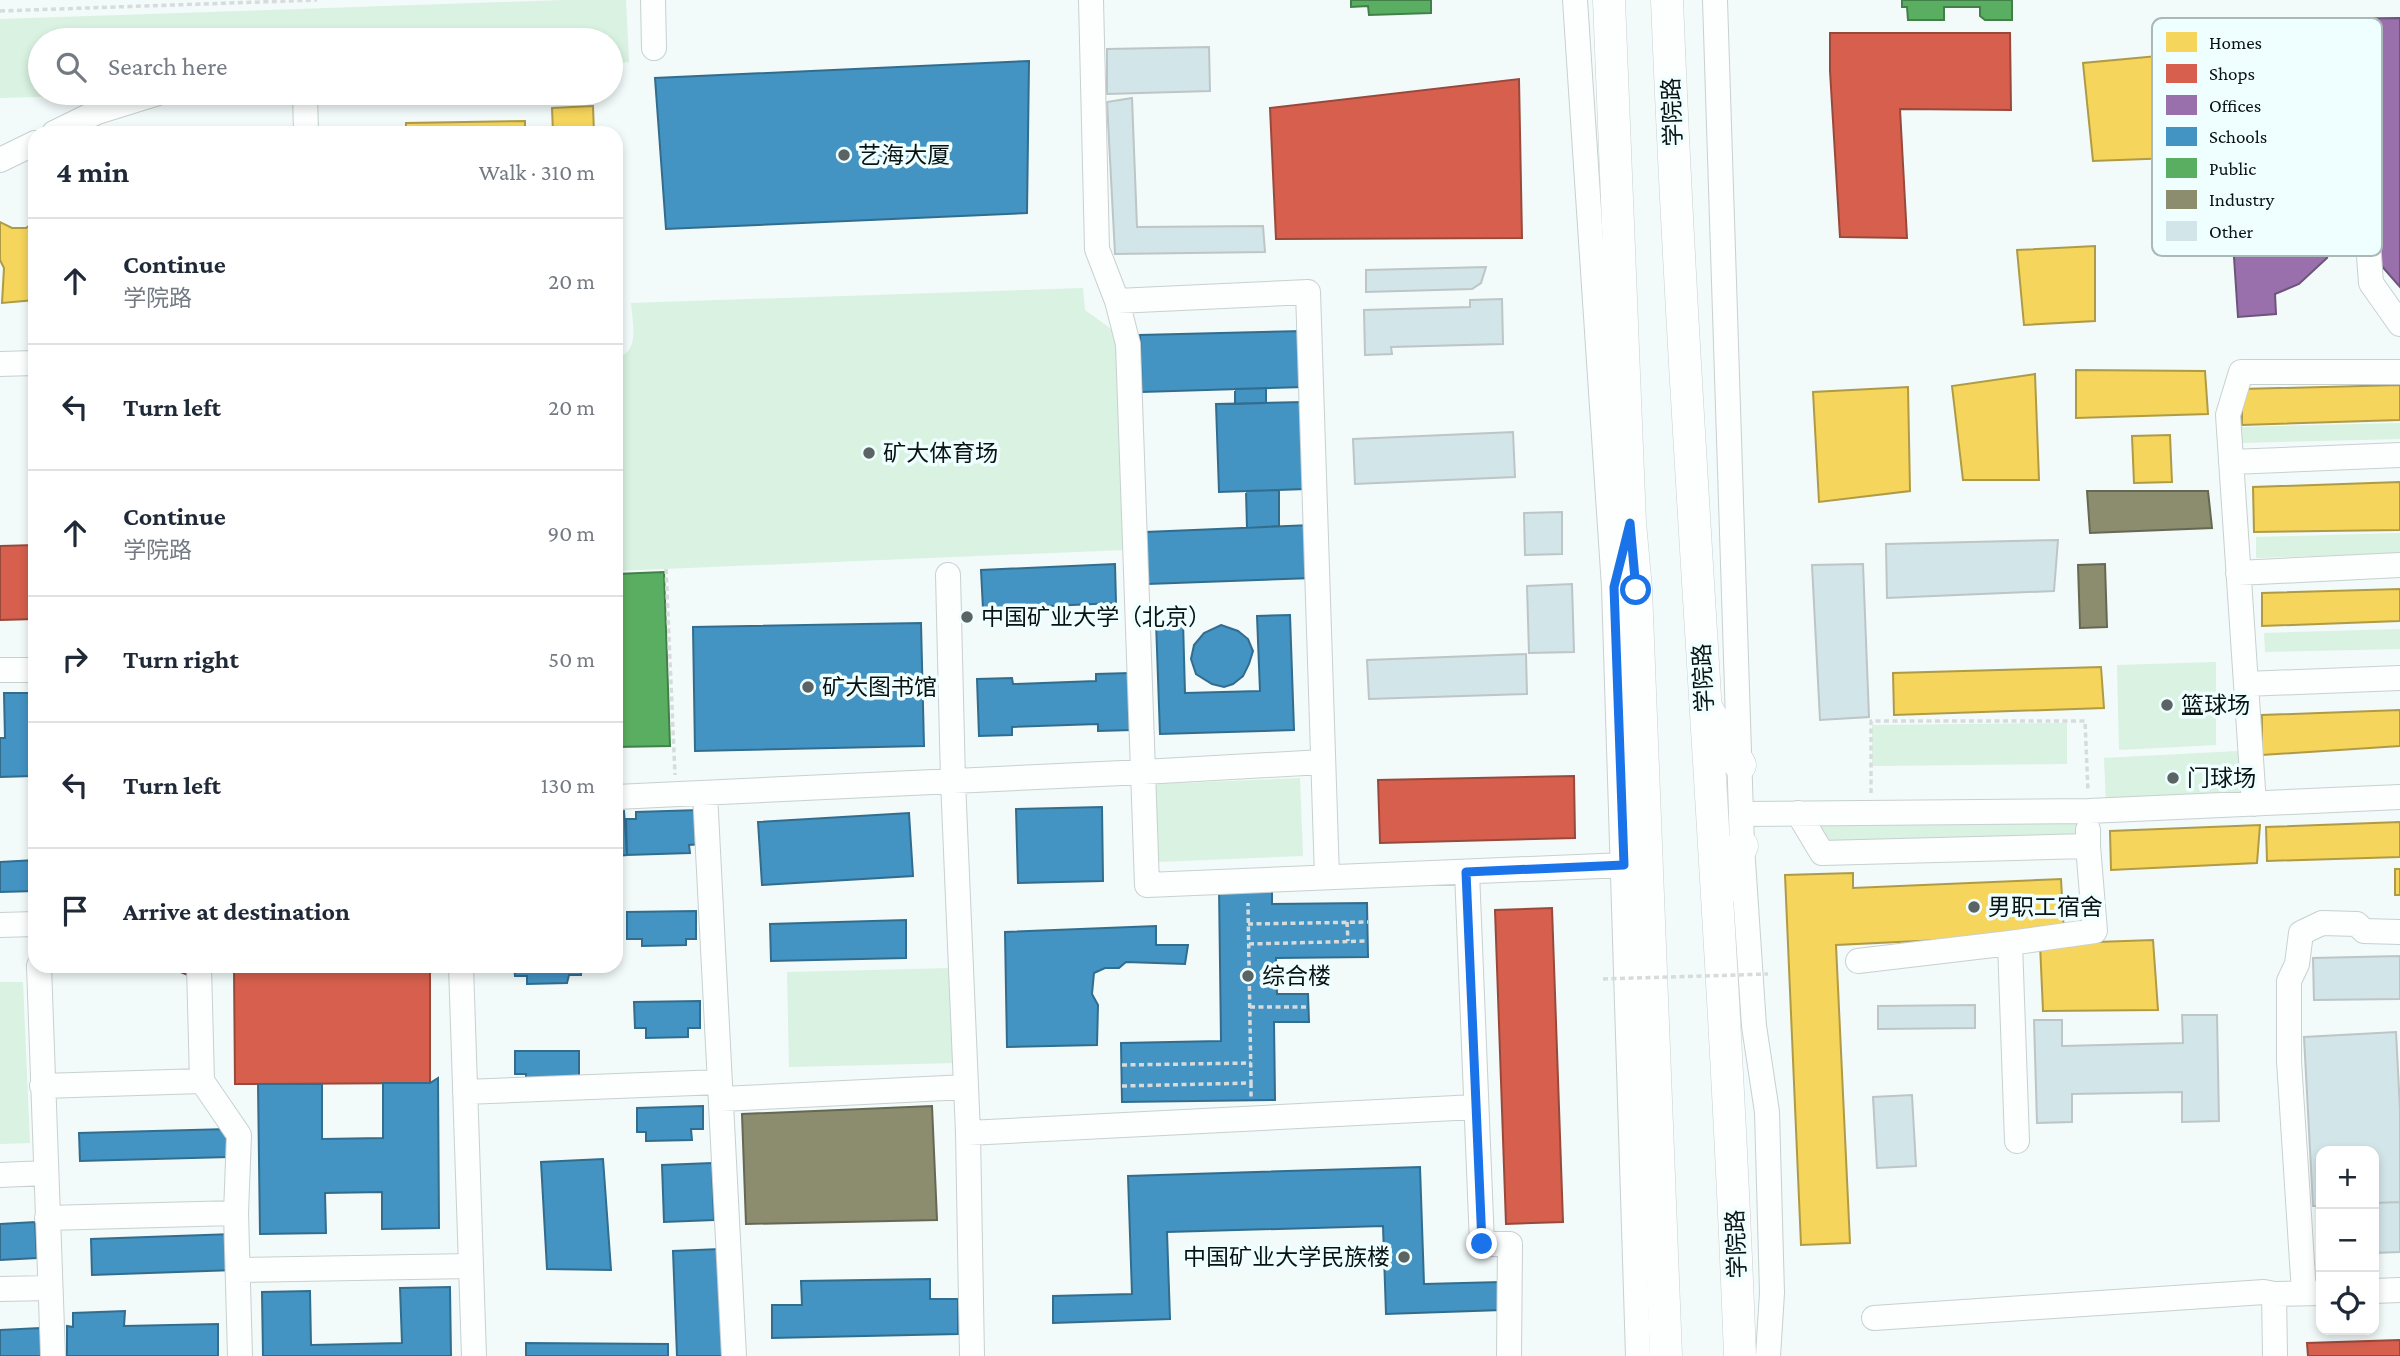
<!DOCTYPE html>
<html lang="en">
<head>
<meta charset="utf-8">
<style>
	:root { --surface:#fff; --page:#f2f2f3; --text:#1f2937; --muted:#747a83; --line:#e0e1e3 }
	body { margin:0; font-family:"Crimson Pro","Noto Sans SC",serif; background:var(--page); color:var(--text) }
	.controls { position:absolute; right:21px; bottom:21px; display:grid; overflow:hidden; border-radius:14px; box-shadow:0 4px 10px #0003 }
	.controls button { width:63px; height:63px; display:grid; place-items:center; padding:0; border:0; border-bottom:2px solid var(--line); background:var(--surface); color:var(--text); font:35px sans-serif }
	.stop { position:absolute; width:21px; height:21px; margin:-16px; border:5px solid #1a73e8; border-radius:50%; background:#fff }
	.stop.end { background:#1a73e8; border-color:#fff; box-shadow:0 2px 7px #0008 }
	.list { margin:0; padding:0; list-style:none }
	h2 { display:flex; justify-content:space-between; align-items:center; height:91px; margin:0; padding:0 28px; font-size:30px }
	h2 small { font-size:23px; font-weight:400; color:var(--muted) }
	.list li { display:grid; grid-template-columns:46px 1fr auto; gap:21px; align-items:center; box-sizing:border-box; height:126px; padding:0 28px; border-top:2px solid var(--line) }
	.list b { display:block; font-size:26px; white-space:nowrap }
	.list p { margin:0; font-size:23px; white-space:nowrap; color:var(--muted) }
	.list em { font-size:23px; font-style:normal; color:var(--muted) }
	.icon { flex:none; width:38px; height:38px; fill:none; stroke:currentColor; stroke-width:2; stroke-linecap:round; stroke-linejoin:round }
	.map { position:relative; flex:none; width:2400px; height:1356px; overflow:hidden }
	.search { position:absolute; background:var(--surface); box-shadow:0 4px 10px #0003; left:28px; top:28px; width:595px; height:77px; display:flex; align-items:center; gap:18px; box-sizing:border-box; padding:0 24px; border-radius:38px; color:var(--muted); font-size:26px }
	.panel { position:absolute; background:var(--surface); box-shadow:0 4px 10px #0003; left:28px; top:126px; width:595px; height:847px; border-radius:21px }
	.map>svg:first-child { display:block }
	.green { fill:#d9f2e1 }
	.homes { fill:#f6d55c; stroke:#af9b46; stroke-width:2 }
	.shops { fill:#d6604d; stroke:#99493c; stroke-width:2 }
	.offices { fill:#9970ab; stroke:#6e547d; stroke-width:2 }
	.schools { fill:#4393c3; stroke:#326d8e; stroke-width:2 }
	.public { fill:#5aae61; stroke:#42804a; stroke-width:2 }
	.industry { fill:#8c8c6e; stroke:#656853; stroke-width:2 }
	.building { fill:#d2e5e9; stroke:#bdc5c6; stroke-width:2 }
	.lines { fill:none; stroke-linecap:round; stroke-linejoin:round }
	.minor-casing { stroke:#c8d0d0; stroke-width:26 }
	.major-casing { stroke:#c8d0d0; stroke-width:33 }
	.path { stroke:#d8dbdb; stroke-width:3.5; stroke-dasharray:5 3.5; stroke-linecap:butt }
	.minor { stroke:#fdfefe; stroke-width:24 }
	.major { stroke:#fdfefe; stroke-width:32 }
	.path-bridge { stroke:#d8dbdb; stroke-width:3.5; stroke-dasharray:5 3.5; stroke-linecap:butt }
	.route { stroke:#1a73e8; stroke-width:9 }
	.poi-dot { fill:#5b6464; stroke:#effefe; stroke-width:2.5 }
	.labels { text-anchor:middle; stroke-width:7; stroke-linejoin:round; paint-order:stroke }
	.street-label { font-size:23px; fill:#0a1313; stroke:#effefe }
	.poi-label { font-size:23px; fill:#0a1313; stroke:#effefe; text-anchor:start }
	.key { fill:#effefe; stroke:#aab8b8; stroke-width:2 }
	.key-label { font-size:19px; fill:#0a1313 }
</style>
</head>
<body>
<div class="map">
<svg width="2400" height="1356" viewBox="0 0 2400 1356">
	<rect width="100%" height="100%" fill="#f2fafa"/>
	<path class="green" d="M564,0H626L629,62L616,63V78L611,79V40H40V93H166L0,98V19Z
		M1083,288L1085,310L1118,334L1123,550L616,571V356C641,356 632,319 631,303Z
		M2400,423V439L2241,443V427Z
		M2400,533V553L2256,558V537Z
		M2400,629V649L2265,652L2264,633Z
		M2216,662V745L2119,750L2117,665Z
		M2067,723V764L1872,766V725Z
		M2238,751L2242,799L2106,806L2104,758Z
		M1300,778L1303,856L1158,862L1155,784Z
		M2081,815L2083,844L1816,845V818Z
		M953,968L955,1063L789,1067L787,972Z
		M0,982H23L30,1143L0,1144Z"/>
	<path class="homes" d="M2168,55L2172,158L2093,161L2083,63Z
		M593,106L594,133H553L552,108Z
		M525,121V133H359L382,132V127H406V123Z
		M35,221V300L2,303L4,268L0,260V222L12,228H26Z
		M2095,246V321L2024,325L2017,250Z
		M2076,370L2205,371L2208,414L2076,418Z
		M2035,374L2039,480H1963L1952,386Z
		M2400,385V420L2242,425V389Z
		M1908,387L1910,491L1819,502L1813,392Z
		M2170,435L2172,482L2134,483L2132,436Z
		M2400,482V530L2254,532L2253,487Z
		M2400,589V621L2262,626V593Z
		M2101,667L2104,708L1894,715L1893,673Z
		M2400,710V746L2262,755V715Z
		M2400,822V857L2267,861L2266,827Z
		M2260,825L2257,863L2111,870L2110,831Z
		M2395,869H2400V895H2395Z
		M1853,873V888L2061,879L2064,934L1836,945L1850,1243L1801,1245L1785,875Z
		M2153,940L2158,1010L2043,1011L2040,944Z"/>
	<path class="shops" d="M1830,33H2010L2011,110L1900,109L1907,238L1840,237L1830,71Z
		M1519,79L1522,238L1276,239L1270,108Z
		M35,545V619L0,620V546Z
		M1574,776L1575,838L1380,843L1378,780Z
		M1552,908L1563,1222L1506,1224L1495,910Z
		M166,966H189L190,976Z
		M234,966H430V1083L235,1084Z
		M2400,1340V1356H2308L2307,1343Z"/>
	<path class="offices" d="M2400,18V287L2380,264L2377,65L2224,67L2223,20Z
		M2355,174L2359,233L2334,235L2327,258L2299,284L2275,294L2276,314L2238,317L2229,183Z"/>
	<path class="schools" d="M1029,61L1027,213L666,229L655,78Z
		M1303,331L1304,387L1142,392L1140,335Z
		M1266,388V403L1235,404V389Z
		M1304,402L1306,489L1219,492L1216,404Z
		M1279,490V526L1247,528L1246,491Z
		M1311,525L1313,578L1148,584L1146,532Z
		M1115,564L1116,603L983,609L981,570Z
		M1290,615L1294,730L1160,734L1156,622L1183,621L1185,693L1260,691L1257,616Z
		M921,623L924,746L695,751L693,627Z
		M1221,625L1238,631L1248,639L1253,651L1249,664L1243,676L1233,684L1224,687L1212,684L1196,674L1191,659L1194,645L1204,633Z
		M1130,673L1132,730L1098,731V724L1012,727V735L979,736L977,679L1012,678L1013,684L1096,681V674Z
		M4,693H35V744H31L32,776L0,777V738H5Z
		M1102,807L1103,881L1018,883L1016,809Z
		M699,810L701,844L689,845L690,853L627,855L626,819H636V812Z
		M624,811L627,855L616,856V812Z
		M909,813L913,876L762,885L758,822Z
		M35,860V891L0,892V862Z
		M1272,885V904L1367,903L1368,957L1276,958L1277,994H1308L1309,1022H1274L1275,1100L1122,1102L1121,1043L1221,1041L1219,886Z
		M696,911V939H686V945L642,946V939H627V912Z
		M906,920V958L771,961L770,924Z
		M1156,926V945H1188L1185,964L1126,962L1119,968H1105L1094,973L1092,994L1098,1005L1097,1045L1007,1047L1005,932Z
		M514,966H581V975H569L567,983L527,984V976H515Z
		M700,1001V1028H688V1037L646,1038V1028H635L634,1002Z
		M515,1051H579V1076L526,1085V1074H515Z
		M438,1078L439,1228L382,1229V1192L325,1193L326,1233L260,1234L258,1084H322V1139L383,1138V1083H430Z
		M703,1106V1129H691L692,1140L646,1141V1132H637V1108Z
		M228,1129L229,1157L80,1161L79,1133Z
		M603,1159L611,1270L547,1269L541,1162Z
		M712,1163L714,1220L664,1222L662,1165Z
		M1420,1167L1424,1284L1501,1282L1502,1310L1386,1314L1383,1226L1167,1232L1170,1319L1053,1323V1296L1132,1294L1128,1176Z
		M35,1222L37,1258L0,1260V1224Z
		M233,1234L235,1270L92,1275L91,1239Z
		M720,1249L725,1356H677L673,1251Z
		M930,1279V1299H958V1334L772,1338V1305H802L801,1281Z
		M450,1287L451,1356H263L262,1292L310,1291L311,1345L402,1343L400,1288Z
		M125,1311L124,1326L218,1324V1356H67V1326L73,1327V1313Z
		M40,1328L41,1356H0V1330Z
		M526,1343L668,1344V1356H526Z"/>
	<path class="public" d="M1351,0H1431V13L1369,15L1368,6L1351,7Z
		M1902,0H2012V20H1985L1980,16V7H1944V20H1908L1907,7H1902Z
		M664,572L670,746L616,747V574Z"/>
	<path class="industry" d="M2087,491H2208L2212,528L2090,533Z
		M2105,564L2107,627L2080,628L2078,565Z
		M932,1106L937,1220L746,1224L742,1114Z"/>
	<path class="building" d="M1209,47L1210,91L1107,94V49Z
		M1132,98L1137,227L1263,226L1265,252L1115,254L1107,102Z
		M1486,267L1481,283L1472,289L1366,292V270Z
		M1502,299L1503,344L1391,347L1392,354L1365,355L1364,310L1470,307V300Z
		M1513,432L1515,477L1355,484L1353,439Z
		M1562,512V554L1525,555L1524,513Z
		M2058,540L2054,591L1887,598L1886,544Z
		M1863,564L1869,717L1820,720L1812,565Z
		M1572,584L1574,652L1529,653L1527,586Z
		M1526,654L1527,694L1369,699L1367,660Z
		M2400,956V999L2314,1000L2313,958Z
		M1975,1005V1028L1878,1029V1006Z
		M2182,1015H2217L2219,1121L2182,1122V1092L2072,1094V1122L2037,1123L2034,1020H2062V1046L2183,1043Z
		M2396,1032L2400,1109V1202L2374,1203V1151H2321V1206H2313L2304,1037Z
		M1912,1095L1916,1166L1877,1168L1873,1097Z
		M2400,1202V1252L2374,1253V1203Z"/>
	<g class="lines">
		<g class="minor-casing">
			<path id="minor" d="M653,0L654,48
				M1091,0L1097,249L1117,301L1128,344L1147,885L1624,865
				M1575,0L1614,587L1638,1356
				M1715,0L1742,846L1754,1026L1767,1112L1772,1293L1768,1356
				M305,93L306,133
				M54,133L97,112L158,93
				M0,160L35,143
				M2362,161L2371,283L2400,324
				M1117,301L1308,292L1327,877
				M0,364L35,363
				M2231,462L2400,455
				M2238,573L2400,565
				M948,575L953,781L968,1133L972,1356
				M0,670H35
				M2246,684L2400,678
				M705,793L734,1356
				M616,797L1143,772L1322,762
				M2254,804L2228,415L2241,372H2400
				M1798,813L1822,853L2088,846V830
				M1742,814L2089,811L2400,797
				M1467,872L1482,1244H1510L1509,1356
				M0,925L35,924
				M1858,961L2010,943
				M39,966L53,1356
				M199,966L202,1081L239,1135L236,1213L240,1356
				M461,966L474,1356
				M42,1086L202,1081
				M465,1092L720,1082
				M721,1099L966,1087
				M968,1133L1475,1107
				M2017,1141L2010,943L2095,931L2088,846
				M0,1175L45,1173
				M47,1218L236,1213
				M238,1270L471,1266
				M0,1289L50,1288
				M2374,1291L2400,1290
				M2304,1293L2289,1061V981L2297,964L2301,933L2322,923L2357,924L2364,931L2400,932
				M2274,1294L2275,1356
				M1874,1318L2264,1292L2274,1294L2321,1293"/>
		</g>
		<g class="major-casing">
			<path id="major" d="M1609,0L1630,523L1636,589L1666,1356
				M1667,0C1685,452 1723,904 1740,1356
				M1707,709L1740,765
				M1719,895L1742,846"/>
		</g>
		<path class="path" d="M0,11L317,0
			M666,569L675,775
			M1871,793V721H2085L2088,791
			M1347,922L1348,941
			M1248,924L1368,922
			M1249,944L1368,941
			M1250,1007H1308
			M1122,1065L1251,1063
			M1251,1083V1098
			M1122,1086L1251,1083L1248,903"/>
		<use href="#minor" class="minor"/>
		<use href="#major" class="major"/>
		<path class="path-bridge" d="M1603,979L1768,974"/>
	</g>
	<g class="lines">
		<path class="route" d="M1482,1244L1466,872L1624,865L1614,587L1630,523L1636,590"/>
	</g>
	<g class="poi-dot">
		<circle cx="844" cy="155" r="7"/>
		<circle cx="869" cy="453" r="7"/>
		<circle cx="967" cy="617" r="7"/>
		<circle cx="808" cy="687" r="7"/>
		<circle cx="2167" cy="705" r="7"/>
		<circle cx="2173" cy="778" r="7"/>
		<circle cx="1974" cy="907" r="7"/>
		<circle cx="1248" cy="976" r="7"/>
		<circle cx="1404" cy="1257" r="7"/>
	</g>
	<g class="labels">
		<g class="street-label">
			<text transform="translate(1672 112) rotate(-92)" y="8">学院路</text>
			<text transform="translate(1703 678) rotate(-93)" y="8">学院路</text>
			<text transform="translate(1736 1244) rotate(-92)" y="8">学院路</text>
		</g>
		<g class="poi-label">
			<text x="858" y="163">艺海大厦</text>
			<text x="883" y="461">矿大体育场</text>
			<text x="981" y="625">中国矿业大学（北京）</text>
			<text x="822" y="695">矿大图书馆</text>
			<text x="2181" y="713">篮球场</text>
			<text x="2187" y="786">门球场</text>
			<text x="1988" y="915">男职工宿舍</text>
			<text x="1262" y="984">综合楼</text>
			<text x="1390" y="1265" text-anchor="end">中国矿业大学民族楼</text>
		</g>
	</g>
	<rect x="2152" y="18" width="230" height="238" rx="10" class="key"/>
	<rect x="2166" y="32" width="31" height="20" fill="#f6d55c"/>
	<rect x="2166" y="64" width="31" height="19" fill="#d6604d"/>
	<rect x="2166" y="95" width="31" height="20" fill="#9970ab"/>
	<rect x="2166" y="127" width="31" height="19" fill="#4393c3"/>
	<rect x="2166" y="158" width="31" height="20" fill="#5aae61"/>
	<rect x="2166" y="190" width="31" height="19" fill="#8c8c6e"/>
	<rect x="2166" y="221" width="31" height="20" fill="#d2e5e9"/>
	<g class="key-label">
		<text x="2209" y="49">Homes</text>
		<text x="2209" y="80">Shops</text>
		<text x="2209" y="112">Offices</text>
		<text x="2209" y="143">Schools</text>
		<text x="2209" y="175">Public</text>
		<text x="2209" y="206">Industry</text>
		<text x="2209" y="238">Other</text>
	</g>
</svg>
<div class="controls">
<button>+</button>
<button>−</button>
<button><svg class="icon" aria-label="locate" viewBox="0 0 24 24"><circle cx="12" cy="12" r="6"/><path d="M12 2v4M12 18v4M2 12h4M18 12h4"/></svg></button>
</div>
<div class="stop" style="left:1636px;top:590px"></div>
<div class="stop end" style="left:1482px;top:1244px"></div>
<div class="search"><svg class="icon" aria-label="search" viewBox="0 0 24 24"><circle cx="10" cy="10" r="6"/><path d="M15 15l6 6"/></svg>Search here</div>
<section class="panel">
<h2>4 min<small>Walk · 310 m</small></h2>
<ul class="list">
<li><svg class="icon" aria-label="ahead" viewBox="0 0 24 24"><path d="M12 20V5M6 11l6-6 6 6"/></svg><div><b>Continue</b><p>学院路</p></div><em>20 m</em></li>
<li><svg class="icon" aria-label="left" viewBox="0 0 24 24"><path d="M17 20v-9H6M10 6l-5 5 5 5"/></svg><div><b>Turn left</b></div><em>20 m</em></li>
<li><svg class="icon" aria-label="ahead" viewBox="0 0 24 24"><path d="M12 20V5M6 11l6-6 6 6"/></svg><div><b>Continue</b><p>学院路</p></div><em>90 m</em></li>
<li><svg class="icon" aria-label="right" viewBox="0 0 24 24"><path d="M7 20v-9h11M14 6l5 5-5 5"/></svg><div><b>Turn right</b></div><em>50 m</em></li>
<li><svg class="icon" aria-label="left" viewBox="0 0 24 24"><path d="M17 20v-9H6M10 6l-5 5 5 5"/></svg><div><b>Turn left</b></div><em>130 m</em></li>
<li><svg class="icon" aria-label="arrive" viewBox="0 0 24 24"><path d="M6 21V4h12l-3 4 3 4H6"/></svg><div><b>Arrive at destination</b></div></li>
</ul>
</section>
</div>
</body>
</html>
